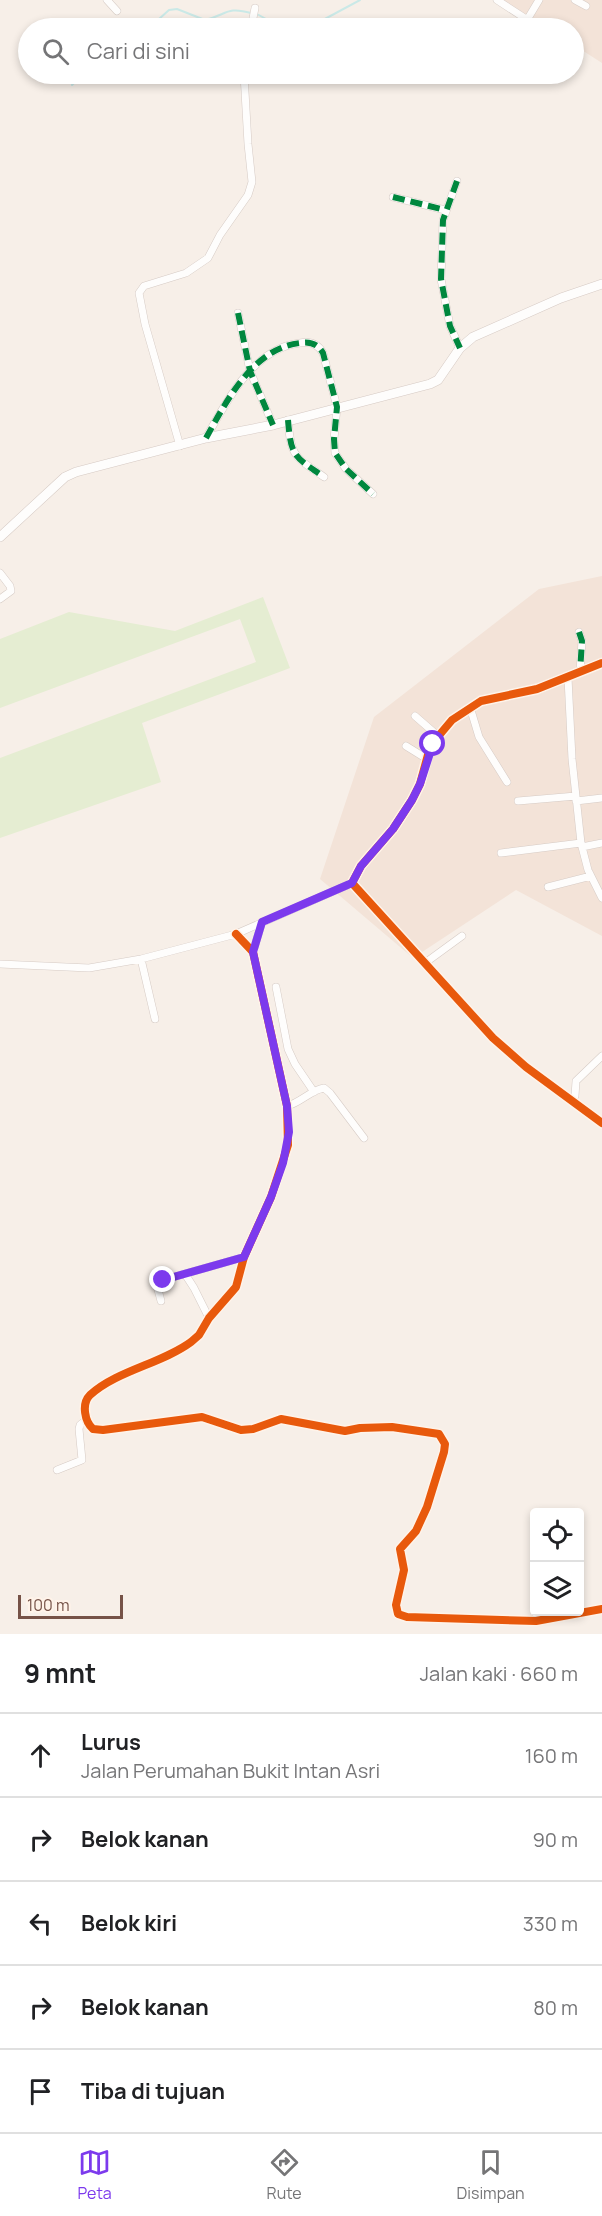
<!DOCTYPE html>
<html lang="id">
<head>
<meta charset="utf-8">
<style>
	:root { --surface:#fff; --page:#f2f2f2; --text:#202124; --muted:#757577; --line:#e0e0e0; --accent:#7c3aed }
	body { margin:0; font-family:Manrope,sans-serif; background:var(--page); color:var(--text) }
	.controls { position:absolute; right:18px; bottom:18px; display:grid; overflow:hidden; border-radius:6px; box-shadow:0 3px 9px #0003 }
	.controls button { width:54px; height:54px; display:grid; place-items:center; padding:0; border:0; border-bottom:2px solid var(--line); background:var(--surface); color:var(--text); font:30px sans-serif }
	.scale { position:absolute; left:18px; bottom:15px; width:105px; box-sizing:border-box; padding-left:6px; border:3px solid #765247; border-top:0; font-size:16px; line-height:21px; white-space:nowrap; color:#765247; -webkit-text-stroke:4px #fff3e9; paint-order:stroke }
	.stop { position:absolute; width:18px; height:18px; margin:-14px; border:4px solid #7c3aed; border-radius:50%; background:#fff }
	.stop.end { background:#7c3aed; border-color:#fff; box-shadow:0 2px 6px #0008 }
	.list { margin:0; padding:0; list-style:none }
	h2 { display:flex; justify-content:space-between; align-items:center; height:78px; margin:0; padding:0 24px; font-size:26px }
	h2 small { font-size:20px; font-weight:400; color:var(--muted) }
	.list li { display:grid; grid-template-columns:39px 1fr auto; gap:18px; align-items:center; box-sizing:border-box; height:84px; padding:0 24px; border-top:2px solid var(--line) }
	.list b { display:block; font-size:22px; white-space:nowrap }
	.list p { margin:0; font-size:20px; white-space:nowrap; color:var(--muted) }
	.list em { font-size:20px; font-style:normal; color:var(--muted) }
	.icon { flex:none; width:33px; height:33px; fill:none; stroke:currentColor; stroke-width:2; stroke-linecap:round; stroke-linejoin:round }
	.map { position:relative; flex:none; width:602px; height:1634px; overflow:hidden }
	.search { position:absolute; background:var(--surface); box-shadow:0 3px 9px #0003; left:18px; right:18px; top:18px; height:66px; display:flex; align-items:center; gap:15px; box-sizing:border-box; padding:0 21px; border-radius:33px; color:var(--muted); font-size:22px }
	.sheet { height:498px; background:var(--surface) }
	nav { display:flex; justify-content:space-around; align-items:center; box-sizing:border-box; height:84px; border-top:2px solid var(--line); background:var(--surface); font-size:16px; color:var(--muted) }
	nav a { display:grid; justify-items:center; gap:3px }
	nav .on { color:var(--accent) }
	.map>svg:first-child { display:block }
	.residential { fill:#f3e3d8 }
	.green { fill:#e5edd2 }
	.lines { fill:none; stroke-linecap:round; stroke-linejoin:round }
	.stream { stroke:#cae9e7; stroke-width:2 }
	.street-casing { stroke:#d6cbc5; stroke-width:8 }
	.secondary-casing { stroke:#d6cac4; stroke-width:10 }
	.street { stroke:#fefdfc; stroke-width:7 }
	.secondary { stroke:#fefdfc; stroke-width:9 }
	.quiet { stroke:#00873e; stroke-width:6; stroke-dasharray:12 6; stroke-linecap:butt }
	.cycleway-casing { stroke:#fff3e9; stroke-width:11 }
	.cycleway { stroke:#e8590c; stroke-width:8 }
	.route { stroke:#7c3aed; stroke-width:8 }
</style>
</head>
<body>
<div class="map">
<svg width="602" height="1634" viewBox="0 0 602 1634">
	<rect width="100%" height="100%" fill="#f7efe8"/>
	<path class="residential" d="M500,0H602V63L574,45V28H547Z
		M602,576V936L516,890L413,958L320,879L374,717L539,589Z"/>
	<path class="green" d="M263,597L290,668L142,723L161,782L0,838V758L256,662L240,619L0,708V639L69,612L175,631Z"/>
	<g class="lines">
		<path class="stream" d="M257,14L266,19L275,28
			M149,28L169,10L177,9L205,20C227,15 226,6 251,13
			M308,28L360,0
			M72,85L82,74"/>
		<g class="street-casing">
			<path id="street" d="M107,0L117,11
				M497,0L540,28
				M575,0L586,6
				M527,20L539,0
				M251,28L255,8
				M457,181L443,220L441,279L450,326L460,348
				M393,197L445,210
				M238,313L250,371L273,425
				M288,420C291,457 294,456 324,477
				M206,438C226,402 253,348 300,343C310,341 318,344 323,353L337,407L334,439L335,453L346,469L373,494
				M180,446L145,324L139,293L144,286L186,273L208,258L220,235L248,195L252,182L248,144L244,74
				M0,573L10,586L11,591L0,599
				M579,632L582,641L580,672
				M602,663L537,689L481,701L452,720L436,739L429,751L420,784L412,800L393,829L361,866L352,883L493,1038L526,1067L602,1123
				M568,678L572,759L581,843L588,870L602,898
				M470,707L479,737L507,782
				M415,716L438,736
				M406,746L427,759
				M518,801L576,796
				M576,801L602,798
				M582,847L602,843
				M501,853L581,843
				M548,887L591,876
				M236,934L253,952L287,1106L288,1145L271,1197L244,1257L236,1287L209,1318L199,1335L191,1342C161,1364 118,1370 90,1395C81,1404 85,1422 93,1429L103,1430L202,1417L241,1430L253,1429L281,1419L345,1431L360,1428L392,1427L439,1434L445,1444L444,1452L427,1507L416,1531L400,1549L404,1570L396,1605L398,1614L407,1617L536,1621L602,1609
				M253,952L262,922
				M141,959L155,1019
				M425,963L462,936
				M0,964L89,968L141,959L236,934L352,883
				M276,987L288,1049L295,1064L314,1092
				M572,1101L575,1096L576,1081L602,1056
				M287,1106C300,1103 311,1090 324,1088L330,1093L364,1138
				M185,1274L194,1288L209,1318
				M161,1301L157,1286L163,1280L244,1257
				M57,1470L82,1460L79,1429L80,1425L86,1420"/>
		</g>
		<g class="secondary-casing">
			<path id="secondary" d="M0,537L65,477L76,472L206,438L273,425L430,384L438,380L460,348L473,337L561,298L602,284"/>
		</g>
		<use href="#street" class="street"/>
		<use href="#secondary" class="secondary"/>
		<path class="quiet" d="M457,181L443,220L441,279L450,326L460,348
			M393,197L445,210
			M238,313L250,371L273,425
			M288,420C291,457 294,456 324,477
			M206,438C226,402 253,348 300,343C310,341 318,344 323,353L337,407L334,439L335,453L346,469L373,494
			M579,632L582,641L580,672"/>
		<g class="cycleway-casing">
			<path id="cycleway" d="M602,663L537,689L481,701L452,720L436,739L429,751L420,784L412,800L393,829L361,866L352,883L493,1038L526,1067L602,1123
				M236,934L253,952L287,1106L288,1145L271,1197L244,1257L236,1287L209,1318L199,1335L191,1342C161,1364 118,1370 90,1395C81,1404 85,1422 93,1429L103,1430L202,1417L241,1430L253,1429L281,1419L345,1431L360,1428L392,1427L439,1434L445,1444L444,1452L427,1507L416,1531L400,1549L404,1570L396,1605L398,1614L407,1617L536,1621L602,1609"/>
		</g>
		<use href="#cycleway" class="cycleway"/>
	</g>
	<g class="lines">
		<path class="route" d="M163,1280L244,1257L271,1197L283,1163L289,1132L287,1106L253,952L262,922L352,883L361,866L393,829L412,800L420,784L433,744"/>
	</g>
</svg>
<div class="controls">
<button><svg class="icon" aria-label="locate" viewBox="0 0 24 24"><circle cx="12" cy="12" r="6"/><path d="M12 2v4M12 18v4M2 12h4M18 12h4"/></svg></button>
<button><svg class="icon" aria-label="layers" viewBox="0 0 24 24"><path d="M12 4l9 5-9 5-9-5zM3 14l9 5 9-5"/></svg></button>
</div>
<div class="scale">100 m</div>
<div class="stop" style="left:433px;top:744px"></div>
<div class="stop end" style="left:163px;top:1280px"></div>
<div class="search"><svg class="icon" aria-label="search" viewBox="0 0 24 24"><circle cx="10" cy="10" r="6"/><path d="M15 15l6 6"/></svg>Cari di sini</div>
</div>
<section class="sheet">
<h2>9 mnt<small>Jalan kaki · 660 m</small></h2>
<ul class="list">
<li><svg class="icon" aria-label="ahead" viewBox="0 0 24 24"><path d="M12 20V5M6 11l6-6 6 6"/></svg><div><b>Lurus</b><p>Jalan Perumahan Bukit Intan Asri</p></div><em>160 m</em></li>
<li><svg class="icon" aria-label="right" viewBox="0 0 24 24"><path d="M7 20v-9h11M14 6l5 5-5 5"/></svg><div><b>Belok kanan</b></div><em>90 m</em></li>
<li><svg class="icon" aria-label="left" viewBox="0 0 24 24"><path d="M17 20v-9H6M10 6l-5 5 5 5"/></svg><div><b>Belok kiri</b></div><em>330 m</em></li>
<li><svg class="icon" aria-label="right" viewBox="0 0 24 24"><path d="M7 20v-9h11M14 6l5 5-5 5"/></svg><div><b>Belok kanan</b></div><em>80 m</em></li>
<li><svg class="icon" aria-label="arrive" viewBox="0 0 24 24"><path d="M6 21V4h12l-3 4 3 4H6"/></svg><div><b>Tiba di tujuan</b></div></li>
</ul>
</section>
<nav>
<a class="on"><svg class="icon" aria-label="map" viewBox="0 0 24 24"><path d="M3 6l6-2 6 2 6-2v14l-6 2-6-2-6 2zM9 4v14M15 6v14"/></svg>Peta</a>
<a><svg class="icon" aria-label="directions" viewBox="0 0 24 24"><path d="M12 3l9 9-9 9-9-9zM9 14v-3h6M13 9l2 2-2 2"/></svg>Rute</a>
<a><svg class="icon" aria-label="saved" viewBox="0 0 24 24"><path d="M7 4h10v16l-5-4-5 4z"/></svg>Disimpan</a>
</nav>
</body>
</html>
